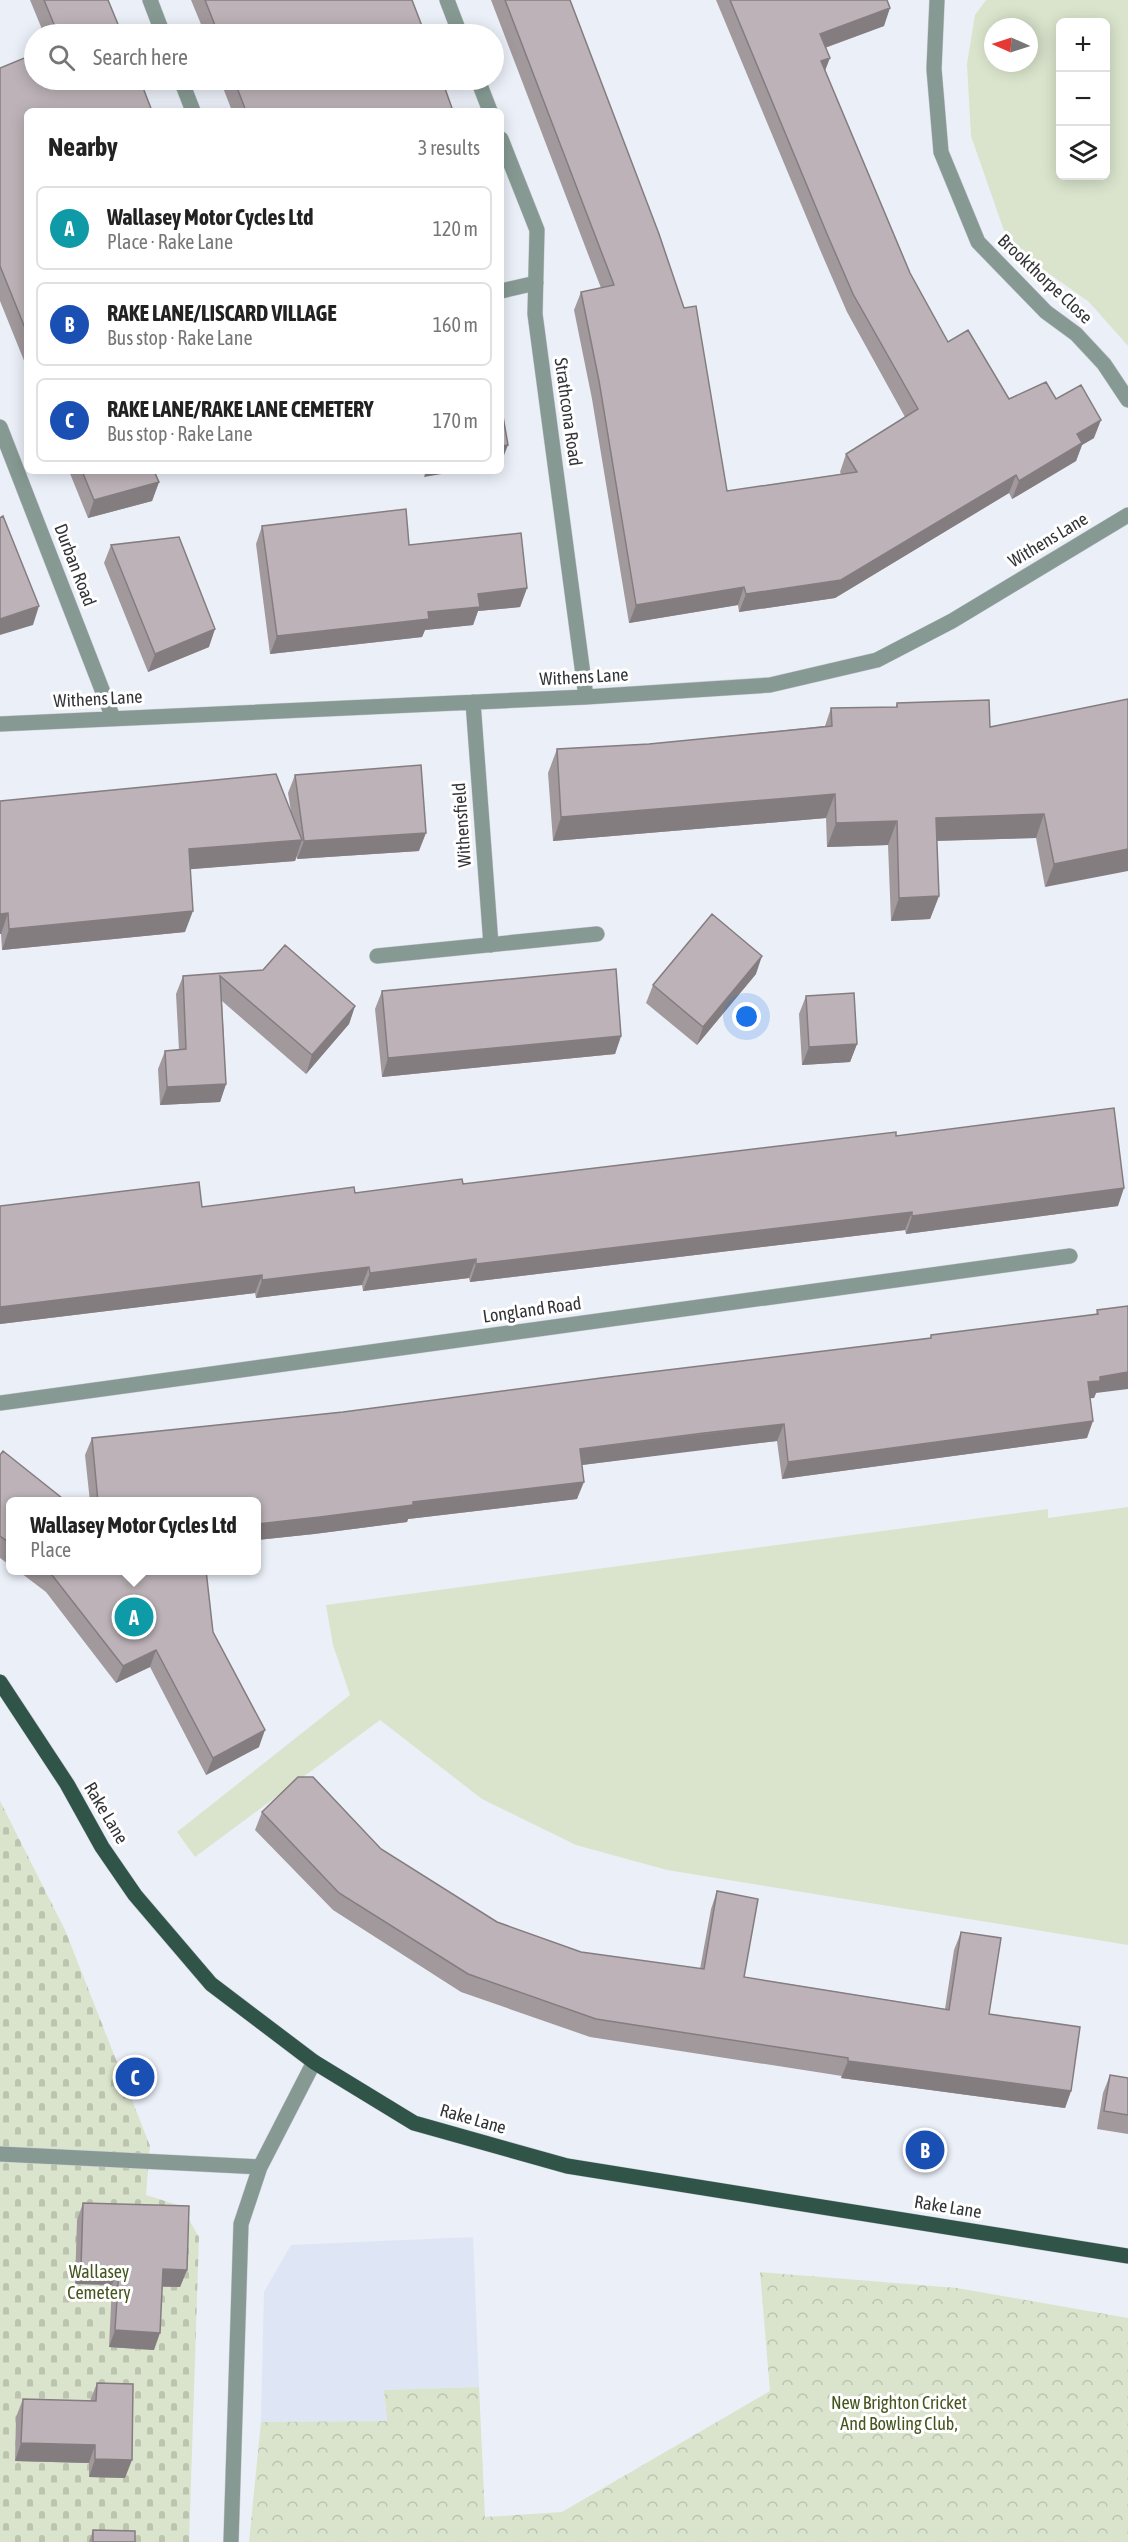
<!DOCTYPE html>
<html lang="en">
<head>
<meta charset="utf-8">
<style>
	:root { --surface:#fff; --page:#f2f2f2; --text:#222; --muted:#767676; --line:#e0e0e0; --accent:#2563eb }
	body { margin:0; font-family:"Asap Condensed",sans-serif; background:var(--page); color:var(--text) }
	.controls { position:absolute; right:18px; top:18px; display:grid; overflow:hidden; border-radius:9px; box-shadow:0 3px 15px #0003 }
	.controls button { width:54px; height:54px; display:grid; place-items:center; padding:0; border:0; border-bottom:2px solid var(--line); background:var(--surface); color:var(--text); font:30px sans-serif }
	.compass { position:absolute; left:984px; top:18px; width:54px; height:54px; border-radius:50%; background:var(--surface); box-shadow:0 3px 15px #0003; rotate:273deg }
	.you { position:absolute; left:747px; top:1017px; width:21px; height:21px; margin:-15px; border:4px solid #fff; border-radius:50%; background:#1a73e8; box-shadow:0 0 0 9px #1a73e833 }
	.badge { display:grid; place-items:center; width:39px; height:39px; border-radius:50%; background:var(--accent); color:#fff; font-size:20px; font-weight:700 }
	.pin { position:absolute; translate:-50% -50%; border:3px solid #fff; box-shadow:0 2px 6px #0006 }
	.popup { position:absolute; left:6px; top:1497px; width:255px; height:78px; box-sizing:border-box; display:grid; place-content:center; border-radius:9px; background:var(--surface); filter:drop-shadow(0 2px 4px #0005); font-size:20px; white-space:nowrap; color:var(--muted) }
	.popup b { font-size:22px; color:var(--text) }
	.popup::after { content:''; position:absolute; left:50%; top:100%; margin-left:-12px; border:12px solid transparent; border-top-color:var(--surface) }
	.list { margin:0; padding:0; list-style:none }
	h2 { display:flex; justify-content:space-between; align-items:center; height:78px; margin:0; padding:0 24px; font-size:26px }
	h2 small { font-size:20px; font-weight:400; color:var(--muted) }
	.list li { display:grid; grid-template-columns:39px 1fr auto; gap:18px; align-items:center; box-sizing:border-box; height:84px; margin:0 12px 12px; padding:0 12px; border:2px solid var(--line); border-radius:9px }
	.list b { display:block; font-size:22px; white-space:nowrap }
	.list p { margin:0; font-size:20px; white-space:nowrap; color:var(--muted) }
	.list em { font-size:20px; font-style:normal; color:var(--muted) }
	.icon { flex:none; width:33px; height:33px; fill:none; stroke:currentColor; stroke-width:2; stroke-linecap:round; stroke-linejoin:round }
	.map { position:relative; flex:none; width:1128px; height:2542px; overflow:hidden }
	.search { position:absolute; background:var(--surface); box-shadow:0 3px 15px #0003; left:24px; top:24px; width:480px; height:66px; display:flex; align-items:center; gap:15px; box-sizing:border-box; padding:0 21px; border-radius:33px; color:var(--muted); font-size:22px }
	.panel { position:absolute; background:var(--surface); box-shadow:0 3px 15px #0003; left:24px; top:108px; width:480px; height:366px; border-radius:9px }
	.map>svg:first-child { display:block }
	.built { fill:#dee5f5 }
	.grass { fill:#dae4cc; fill-rule:evenodd }
	.cemetery { fill:url(#cemetery-stones) }
	.park { fill:url(#park-crowns) }
	.lines { fill:none; stroke-linecap:round; stroke-linejoin:round }
	.minor-casing { stroke:#cacdd5; stroke-width:16 }
	.major-casing { stroke:#cacdd5; stroke-width:16 }
	.minor { stroke:#869a93; stroke-width:15 }
	.major { stroke:#315449; stroke-width:15 }
	.wall { fill:#a2999d }
	.shaded-wall { fill:#847d80 }
	.building { fill:#bcb2b7; stroke:#847d80; stroke-width:1.5 }
	.labels { text-anchor:middle; stroke-width:6; stroke-linejoin:round; paint-order:stroke }
	.street-label { font-size:18px; fill:#333438; stroke:#fff }
	.park-label { font-size:18px; fill:#44561e; stroke:#fff }
</style>
</head>
<body>
<div class="map">
<svg width="1128" height="2542" viewBox="0 0 1128 2542">
	<defs>
		<pattern id="cemetery-stones" width="16" height="16" patternUnits="userSpaceOnUse" patternTransform="scale(1.5)"><rect width="16" height="16" fill="#dae4cc"/><path d="M2 7V4a2 2 0 0 1 4 0v3zM10 15v-3a2 2 0 0 1 4 0v3z" fill="#bcc4b0"/></pattern>
		<pattern id="park-crowns" width="20" height="18" patternUnits="userSpaceOnUse" patternTransform="scale(1.5)"><rect width="20" height="18" fill="#dae4cc"/><path d="M2 6a3 3 0 1 1 6 0M12 15a3 3 0 1 1 6 0" fill="none" stroke="#bcc4b0"/></pattern>
	</defs>
	<rect width="100%" height="100%" fill="#ebeff8"/>
	<path class="built" d="M473,2237L479,2387L384,2390L387,2421L261,2422L264,2292L291,2245Z"/>
	<path class="grass" d="M986,0H1128V346L1089,302L1009,245L971,136L967,64L975,15ZM1060,22H1106V176H1060ZM993,27H1029V63H993Z
		M1128,1507V1945L667,1870L576,1845L482,1799L380,1720L195,1857L177,1832L350,1695L333,1645L326,1605L1048,1509V1518Z"/>
	<path class="cemetery" d="M0,1801L65,1930L150,2146L146,2195L181,2206L199,2237L189,2542H0Z"/>
	<path class="park" d="M760,2272L957,2288L1128,2318V2542H249L261,2422L387,2421L384,2390L479,2387L485,2517L562,2512L770,2391Z"/>
	<g class="lines">
		<g class="minor-casing">
			<path id="minor" d="M150,0L163,34
				M447,0L460,34
				M937,0L934,69L941,152L978,242L1046,312L1076,334L1104,364L1128,400
				M181,80L193,111
				M478,80L490,111
				M501,139L537,230L535,314L586,697
				M501,291L536,283
				M0,427L113,718
				M473,702L491,945
				M0,724L586,697L770,685L877,660L952,621L1128,515
				M377,956L597,934
				M0,1403L1070,1256
				M0,2154L260,2167
				M231,2542L241,2224L260,2167L314,2062"/>
		</g>
		<g class="major-casing">
			<path id="major" d="M0,1682L67,1784L102,1847L135,1895L211,1984L314,2062L414,2123L567,2166L1128,2256"/>
		</g>
		<use href="#minor" class="minor"/>
		<use href="#major" class="major"/>
	</g>
	<path class="wall" d="M30,0H108L122,34H44Z
		M191,0H412L425,34H205Z
		M491,0H570L727,491L841,474L840,472L846,454L905,417L847,312L821,252L716,0H887L884,26L825,48V70L910,273L948,342L1009,399H1056L1094,438L1082,445L1076,461L1012,499L1009,493L835,598L739,612L738,605L629,623L592,399L574,310L581,292L601,288Z
		M0,68L27,111V368L0,301Z
		M220,80H442L453,111H232Z
		M69,471H154L159,482L152,501L88,518Z
		M262,526L409,545L527,588L520,607L478,611L473,625L425,630L422,637L270,654L256,544Z
		M111,545L209,647L148,672L104,563Z
		M1128,699L1045,887L1036,838L937,841L939,896L930,919L891,921L888,845L827,847L826,818L553,841L548,773L557,749L649,744L825,726L831,708L896,707L897,703L990,727Z
		M295,775L419,851L297,859V856L295,861L190,869L185,932L2,950L1,934L0,801L291,812L288,793Z
		M263,970L355,1006L349,1024L306,1074L222,1001L226,1084L220,1102L160,1105L158,1069L165,1051L179,1050L176,994L183,976Z
		M756,974L697,1045L646,1003L653,985Z
		M382,991L621,1036L615,1054L382,1077L375,1009Z
		M806,996L857,1044L850,1062L802,1065L799,1014Z
		M896,1136L1118,1206L906,1234L905,1230L470,1282L469,1278L363,1291L362,1285L256,1298L255,1293L0,1324V1206L202,1207L463,1184Z
		M1128,1306L1094,1398H1090L1087,1438L782,1479L777,1441L697,1450L582,1465L577,1499L408,1519L407,1522L314,1534L257,1540V1502H90L85,1455L92,1438L343,1412L930,1338L931,1335L1096,1315L1097,1310Z
		M0,1455L11,1502V1566L0,1558Z
		M17,1570H206L213,1632L259,1747L206,1775L150,1667L116,1683L46,1592Z
		M262,1812L381,1849L497,1922L581,1952L700,1969L711,1909L717,1891L744,1977L945,2009L954,1950L961,1932L989,2014L1071,2091L1065,2108L841,2078L842,2076L590,2037L461,1992L333,1910L255,1830Z
		M1110,2075L1128,2078V2134L1097,2129L1103,2093Z
		M83,2203L187,2270L180,2287H162L154,2350L109,2347L112,2285L75,2284L77,2220Z
		M97,2383L125,2478L89,2477V2463L15,2461L16,2417L23,2399L90,2401Z
		M93,2530L135,2542H89Z"/>
	<path class="shaded-wall" d="M890,8L884,26L813,52L820,34Z
		M830,58L823,76L821,61Z
		M1101,420L1094,438L1082,445L1076,461L1012,499L1019,481L1077,434Z
		M508,445L501,463V446Z
		M426,471H459L424,477Z
		M1016,475L1009,493L835,598L739,612L746,594Z
		M159,482L152,501L88,518L94,500Z
		M744,587L738,605L629,623L636,605Z
		M527,588L520,607L478,611L473,625L425,630L422,637L270,654L277,636L478,594Z
		M39,606L33,625L0,635V619Z
		M215,629L209,647L148,672L155,654Z
		M835,794L826,818L553,841L561,817Z
		M1044,814L1036,838L928,841L936,818Z
		M897,821L888,845L827,847L836,823Z
		M426,833L419,851L297,859L304,841Z
		M302,840L295,861L181,870L189,849Z
		M1128,849V871L1045,887L1054,864Z
		M939,896L930,919L891,921L899,898Z
		M193,911L185,932L2,950L9,929Z
		M8,913L1,934H0V914Z
		M762,956L756,974L697,1045L703,1027Z
		M355,1006L349,1024L306,1074L312,1055Z
		M621,1036L615,1054L382,1077L388,1058Z
		M857,1044L850,1062L802,1065L809,1047Z
		M226,1084L220,1102L160,1105L167,1087Z
		M1124,1188L1118,1206L906,1234L912,1216Z
		M912,1212L905,1230L470,1282L476,1264Z
		M476,1259L469,1278L363,1291L370,1273Z
		M369,1267L362,1285L256,1298L262,1280Z
		M262,1275L255,1293L0,1324V1307Z
		M1128,1372V1389L1096,1393L1094,1398L1082,1399L1088,1382L1100,1377Z
		M1093,1421L1087,1438L782,1479L788,1462Z
		M784,1424L777,1441L574,1466L580,1449Z
		M584,1482L577,1499L408,1519L407,1522L314,1534L257,1540V1524L413,1502Z
		M156,1650L150,1667L116,1683L123,1666Z
		M265,1730L259,1747L206,1775L213,1758Z
		M848,2061L1071,2091L1065,2108L841,2078Z
		M81,2267L119,2268L112,2285L75,2284Z
		M163,2269L187,2270L180,2287L157,2286Z
		M115,2330L160,2333L154,2350L109,2347Z
		M21,2443L95,2445L89,2463L15,2461Z
		M95,2459L132,2460L125,2478L89,2477Z"/>
	<path class="building" d="M44,0H108L122,34H58Z
		M205,0H412L425,34H216L214,29L216,28Z
		M505,0H570L659,234L684,308L696,306L727,491L857,472L846,454L918,409L853,294L827,234L730,0H887L890,8L820,34L830,58L821,61L910,273L948,342L968,330L1009,399L1046,382L1056,399L1081,385L1101,420L1077,434L1082,443L1019,481L1016,475L841,580L746,594L744,587L636,605L599,381L581,292L614,285Z
		M34,54V80H140L152,111H27V333L0,266V68Z
		M234,80H442L453,111H246Z
		M501,405L508,445L501,446Z
		M82,471H154L159,482L94,500Z
		M406,509L409,545L521,533L527,588L478,594L480,607L428,612L429,619L277,636L262,526Z
		M3,516L39,606L0,619V518Z
		M179,537L215,629L155,654L111,545Z
		M1128,699V849L1054,864L1044,814L936,818L939,896L899,898L897,821L836,823L835,794L561,817L557,749L649,744L832,726L831,708L897,707V703L989,700L990,727Z
		M421,765L426,833L304,841L295,775Z
		M276,774L302,840L189,849L193,911L9,929L8,913L0,914V801Z
		M712,914L762,956L703,1027L653,985Z
		M285,945L355,1006L312,1055L220,976L226,1084L167,1087L165,1051L186,1049L183,976L263,970Z
		M616,969L621,1036L388,1058L382,991Z
		M854,993L857,1044L809,1047L806,996Z
		M1114,1108L1124,1188L912,1216V1212L476,1264V1259L370,1273L369,1267L262,1280V1275L0,1307V1206L199,1182L202,1207L354,1187L355,1193L462,1179L463,1184L896,1132V1136Z
		M1128,1306V1372L1100,1377V1381L1088,1382L1093,1421L788,1462L784,1424L704,1433L580,1449L584,1482L413,1502V1505L320,1517L257,1524V1502H98L92,1438L343,1412L601,1378L931,1338V1335L1098,1314L1097,1310Z
		M3,1451L67,1502H11V1544L0,1536V1455Z
		M46,1570H206L213,1632L265,1730L213,1758L156,1650L123,1666L52,1575Z
		M298,1777H313L381,1849L497,1922L581,1952L704,1969L717,1891L758,1899L744,1977L949,2010L961,1932L1001,1938L989,2014L1080,2027L1071,2091L848,2061V2058L596,2019L468,1974L339,1893L262,1812Z
		M1110,2075L1128,2078V2115L1104,2111Z
		M83,2203L189,2206L187,2270L163,2269L160,2333L115,2330L119,2268L81,2267Z
		M97,2383L133,2384L132,2460L95,2459V2445L21,2443L23,2399L96,2401Z
		M93,2530L135,2531V2542H93Z"/>
	<g class="labels">
		<g class="street-label">
			<text transform="translate(1045 279) rotate(43)" y="6">Brookthorpe Close</text>
			<text transform="translate(568 412) rotate(82)" y="6">Strathcona Road</text>
			<text transform="translate(1048 540) rotate(-31)" y="6">Withens Lane</text>
			<text transform="translate(75 565) rotate(69)" y="6">Durban Road</text>
			<text transform="translate(584 677) rotate(-3)" y="6">Withens Lane</text>
			<text transform="translate(98 699) rotate(-3)" y="6">Withens Lane</text>
			<text transform="translate(462 825) rotate(-94)" y="6">Withensfield</text>
			<text transform="translate(532 1310) rotate(-8)" y="6">Longland Road</text>
			<text transform="translate(106 1813) rotate(59)" y="6">Rake Lane</text>
			<text transform="translate(473 2119) rotate(16)" y="6">Rake Lane</text>
			<text transform="translate(948 2207) rotate(9)" y="6">Rake Lane</text>
		</g>
		<g class="park-label">
			<text x="99" y="2278">Wallasey<tspan x="99" dy="21">Cemetery</tspan></text>
			<text x="899" y="2409">New Brighton Cricket<tspan x="899" dy="21">And Bowling Club,</tspan></text>
		</g>
	</g>
</svg>
<div class="controls">
<button>+</button>
<button>−</button>
<button><svg class="icon" aria-label="layers" viewBox="0 0 24 24"><path d="M12 4l9 5-9 5-9-5zM3 14l9 5 9-5"/></svg></button>
</div>
<svg class="compass" viewBox="-18 -18 36 36"><path d="M0-13l5 13h-10z" fill="#e53935"/><path d="M0 13l5-13h-10z" fill="#767676"/></svg>
<div class="you"></div>
<div class="pin badge" style="left:134px;top:1617px;background:#0f9aa8">A</div>
<div class="popup"><b>Wallasey Motor Cycles Ltd</b>Place</div>
<div class="pin badge" style="left:925px;top:2150px;background:#1a4fb4">B</div>
<div class="pin badge" style="left:135px;top:2077px;background:#1a4fb4">C</div>
<div class="search"><svg class="icon" aria-label="search" viewBox="0 0 24 24"><circle cx="10" cy="10" r="6"/><path d="M15 15l6 6"/></svg>Search here</div>
<section class="panel">
<h2>Nearby<small>3 results</small></h2>
<ul class="list">
<li><span class="badge" style="background:#0f9aa8">A</span><div><b>Wallasey Motor Cycles Ltd</b><p>Place · Rake Lane</p></div><em>120 m</em></li>
<li><span class="badge" style="background:#1a4fb4">B</span><div><b>RAKE LANE/LISCARD VILLAGE</b><p>Bus stop · Rake Lane</p></div><em>160 m</em></li>
<li><span class="badge" style="background:#1a4fb4">C</span><div><b>RAKE LANE/RAKE LANE CEMETERY</b><p>Bus stop · Rake Lane</p></div><em>170 m</em></li>
</ul>
</section>
</div>
</body>
</html>
